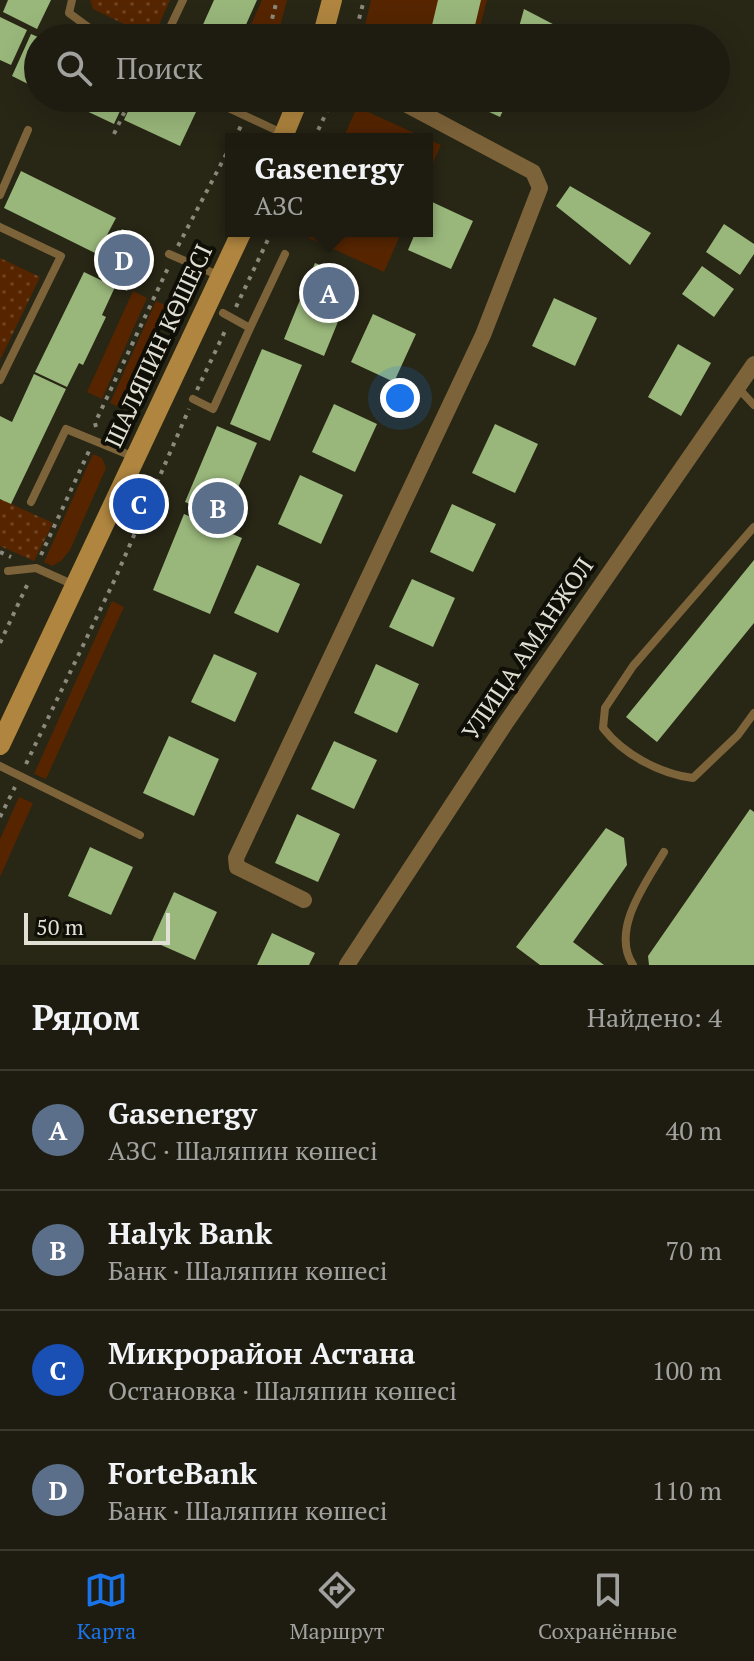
<!DOCTYPE html>
<html lang="ru">
<head>
<meta charset="utf-8">
<style>
	:root { --surface:#1e1c10; --page:#2b291e; --text:#f1f3f6; --muted:#a1a19f; --line:#3c3a30; --accent:#1a73e8 }
	body { margin:0; font-family:"PT Serif",serif; background:var(--page); color:var(--text) }
	.scale { position:absolute; left:24px; bottom:20px; width:146px; box-sizing:border-box; padding-left:8px; border:4px solid #e1e0d5; border-top:0; font-size:22px; line-height:28px; white-space:nowrap; color:#e1e0d5; -webkit-text-stroke:6px #100f07; paint-order:stroke }
	.you { position:absolute; left:400px; top:398px; width:28px; height:28px; margin:-20px; border:6px solid #fff; border-radius:50%; background:#1a73e8; box-shadow:0 0 0 12px #1a73e833 }
	.badge { display:grid; place-items:center; width:52px; height:52px; border-radius:50%; background:var(--accent); color:#fff; font-size:26px; font-weight:700 }
	.pin { position:absolute; translate:-50% -50%; border:4px solid #fff; box-shadow:0 2px 8px #0006 }
	.popup { position:absolute; left:225px; top:133px; width:208px; height:104px; box-sizing:border-box; display:grid; place-content:center; border-radius:0px; background:var(--surface); filter:drop-shadow(0 2px 6px #0005); font-size:26px; white-space:nowrap; color:var(--muted) }
	.popup b { font-size:30px; color:var(--text) }
	.popup::after { content:''; position:absolute; left:50%; top:100%; margin-left:-16px; border:16px solid transparent; border-top-color:var(--surface) }
	.list { margin:0; padding:0; list-style:none }
	h2 { display:flex; justify-content:space-between; align-items:center; height:104px; margin:0; padding:0 32px; font-size:34px }
	h2 small { font-size:26px; font-weight:400; color:var(--muted) }
	.list li { display:grid; grid-template-columns:52px 1fr auto; gap:24px; align-items:center; box-sizing:border-box; height:120px; padding:0 32px; border-top:2px solid var(--line) }
	.list b { display:block; font-size:30px; white-space:nowrap }
	.list p { margin:0; font-size:26px; white-space:nowrap; color:var(--muted) }
	.list em { font-size:26px; font-style:normal; color:var(--muted) }
	.icon { flex:none; width:44px; height:44px; fill:none; stroke:currentColor; stroke-width:2; stroke-linecap:round; stroke-linejoin:round }
	.map { position:relative; flex:none; width:754px; height:965px; overflow:hidden }
	.search { position:absolute; background:var(--surface); box-shadow:0 8px 32px #0002; left:24px; right:24px; top:24px; height:88px; display:flex; align-items:center; gap:20px; box-sizing:border-box; padding:0 28px; border-radius:44px; color:var(--muted); font-size:30px }
	.sheet { height:584px; background:var(--surface) }
	nav { display:flex; justify-content:space-around; align-items:center; box-sizing:border-box; height:112px; border-top:2px solid var(--line); background:var(--surface); font-size:22px; color:var(--muted) }
	nav a { display:grid; justify-items:center; gap:4px }
	nav .on { color:var(--accent) }
	.map>svg:first-child { display:block }
	.green { fill:#562500 }
	.park { fill:url(#park-dots) }
	.building { fill:#99b77b }
	.lines { fill:none; stroke-linecap:round; stroke-linejoin:round }
	.path { stroke:#8a897b; stroke-width:4; stroke-dasharray:4 6; stroke-linecap:butt }
	.lane { stroke:#7d633a; stroke-width:8 }
	.street { stroke:#7d633a; stroke-width:16 }
	.secondary { stroke:#af853f; stroke-width:20 }
	.labels { text-anchor:middle; stroke-width:8; stroke-linejoin:round; paint-order:stroke }
	.street-label { font-size:24px; fill:#e1e0d5; stroke:#100f07 }
</style>
</head>
<body>
<div class="map">
<svg width="754" height="965" viewBox="0 0 754 965">
	<defs>
		<pattern id="park-dots" width="8" height="8" patternUnits="userSpaceOnUse" patternTransform="scale(2)"><rect width="8" height="8" fill="#562500"/><path d="M2 2h.1M6 6h.1" fill="none" stroke="#6e4424" stroke-width="1.8" stroke-linecap="round"/></pattern>
	</defs>
	<rect width="100%" height="100%" fill="#282615"/>
	<path class="green" d="M262,0H287L277,38H245Z
		M371,0H487L477,38H362Z
		M357,107L441,145L427,176V139H343Z
		M301,231H402L384,272L300,234Z
		M133,291L147,298L102,399L87,392Z
		M156,301L167,306L121,408L110,403Z
		M93,454L102,458L106,468L70,550L61,561L52,566L44,562Z
		M112,601L124,607L46,779L34,774Z
		M19,797L33,803L0,877V839Z"/>
	<path class="park" d="M90,0H170L153,38H129L126,25L93,9Z
		M0,258L40,277L0,360Z
		M0,499L53,523L34,561L0,546Z"/>
	<path class="building" d="M8,0H51L37,29L3,12Z
		M214,0H257L240,38H197Z
		M438,0H481L472,38H429Z
		M524,9L572,34L571,38H516Z
		M0,17L27,30L11,65L0,60Z
		M31,34L38,37V89L12,76Z
		M59,98H126L114,124Z
		M134,98H165L196,112L180,146L124,120Z
		M459,98H509L500,117Z
		M21,171L116,218L97,254L4,208Z
		M570,186L651,233L630,265L556,206Z
		M430,201L473,221L451,269L408,250L416,231H427V208Z
		M724,224L754,244V254L740,275L706,252Z
		M122,229L150,243L127,291L98,277Z
		M315,263L355,280L324,356L284,339Z
		M702,266L734,289L714,317L682,294Z
		M84,272L115,287L102,315L106,317L83,365L79,363L67,387L35,372Z
		M554,298L597,318L575,366L532,346Z
		M373,314L416,334L394,382L351,362Z
		M678,344L711,363L681,416L648,397Z
		M262,349L302,365L270,441L230,424Z
		M34,374L66,389L11,504L0,499V416L12,422Z
		M334,404L377,424L355,472L312,452Z
		M495,424L538,444L515,493L472,473Z
		M217,426L257,443L225,518L185,502Z
		M300,475L343,495L321,544L278,524Z
		M452,504L496,524L473,572L430,552Z
		M184,514L242,538L210,614L153,590Z
		M754,560V623L657,742L626,717Z
		M257,565L300,584L278,633L234,613Z
		M412,579L455,598L433,647L389,627Z
		M214,654L257,673L235,722L191,702Z
		M376,664L419,684L397,733L354,713Z
		M169,736L219,759L194,816L143,793Z
		M334,741L377,760L354,809L311,789Z
		M750,809L754,812V965H649L648,956Z
		M297,814L340,834L318,882L275,863Z
		M606,828L624,838L627,865L573,942L604,965H540L516,947Z
		M90,847L133,867L111,915L68,896Z
		M174,892L217,912L195,960L152,941Z
		M272,933L315,953L309,965H257Z"/>
	<g class="lines">
		<path class="path" d="M267,38L277,0
			M354,38L364,0
			M114,134L131,98
			M234,139L241,126
			M314,139L333,98
			M178,246L231,145
			M236,307L272,231
			M197,390L226,329
			M96,427L95,423L168,268
			M0,552L11,557
			M41,555L89,451
			M0,643L29,581
			M26,764L115,579L189,409
			M0,817L15,787"/>
		<path class="lane" d="M72,0L69,13L103,38
			M165,38L183,0
			M207,98L282,133
			M0,195L28,130
			M0,227L61,256L0,380
			M169,254L220,276
			M223,313L250,328L285,254
			M738,388L754,405
			M193,399L213,409L250,328
			M31,502L66,429L134,457
			M754,527L633,666L605,708L603,728C623,754 660,774 693,778L738,735L754,713
			M8,571L36,568L74,585
			M0,766L140,835
			M633,965C610,930 646,883 664,852"/>
		<path class="street" d="M304,900L237,867L236,858L483,335L540,188L533,172L394,98
			M347,965L505,724L754,364"/>
		<path class="secondary" d="M322,38L332,0
			M282,139L299,98
			M0,745L242,231"/>
	</g>
	<g class="labels">
		<g class="street-label">
			<text transform="translate(159 346) rotate(-65)" y="8">ШАЛЯПИН КӨШЕСІ</text>
			<text transform="translate(528 649) rotate(-56)" y="8">УЛИЦА АМАНЖОЛ</text>
		</g>
	</g>
</svg>
<div class="scale">50 m</div>
<div class="you"></div>
<div class="pin badge" style="left:329px;top:293px;background:#5c6f8a">A</div>
<div class="popup"><b>Gasenergy</b>АЗС</div>
<div class="pin badge" style="left:218px;top:508px;background:#5c6f8a">B</div>
<div class="pin badge" style="left:139px;top:504px;background:#1a4fb4">C</div>
<div class="pin badge" style="left:124px;top:260px;background:#5c6f8a">D</div>
<div class="search"><svg class="icon" aria-label="search" viewBox="0 0 24 24"><circle cx="10" cy="10" r="6"/><path d="M15 15l6 6"/></svg>Поиск</div>
</div>
<section class="sheet">
<h2>Рядом<small>Найдено: 4</small></h2>
<ul class="list">
<li><span class="badge" style="background:#5c6f8a">A</span><div><b>Gasenergy</b><p>АЗС · Шаляпин көшесі</p></div><em>40 m</em></li>
<li><span class="badge" style="background:#5c6f8a">B</span><div><b>Halyk Bank</b><p>Банк · Шаляпин көшесі</p></div><em>70 m</em></li>
<li><span class="badge" style="background:#1a4fb4">C</span><div><b>Микрорайон Астана</b><p>Остановка · Шаляпин көшесі</p></div><em>100 m</em></li>
<li><span class="badge" style="background:#5c6f8a">D</span><div><b>ForteBank</b><p>Банк · Шаляпин көшесі</p></div><em>110 m</em></li>
</ul>
</section>
<nav>
<a class="on"><svg class="icon" aria-label="map" viewBox="0 0 24 24"><path d="M3 6l6-2 6 2 6-2v14l-6 2-6-2-6 2zM9 4v14M15 6v14"/></svg>Карта</a>
<a><svg class="icon" aria-label="directions" viewBox="0 0 24 24"><path d="M12 3l9 9-9 9-9-9zM9 14v-3h6M13 9l2 2-2 2"/></svg>Маршрут</a>
<a><svg class="icon" aria-label="saved" viewBox="0 0 24 24"><path d="M7 4h10v16l-5-4-5 4z"/></svg>Сохранённые</a>
</nav>
</body>
</html>
